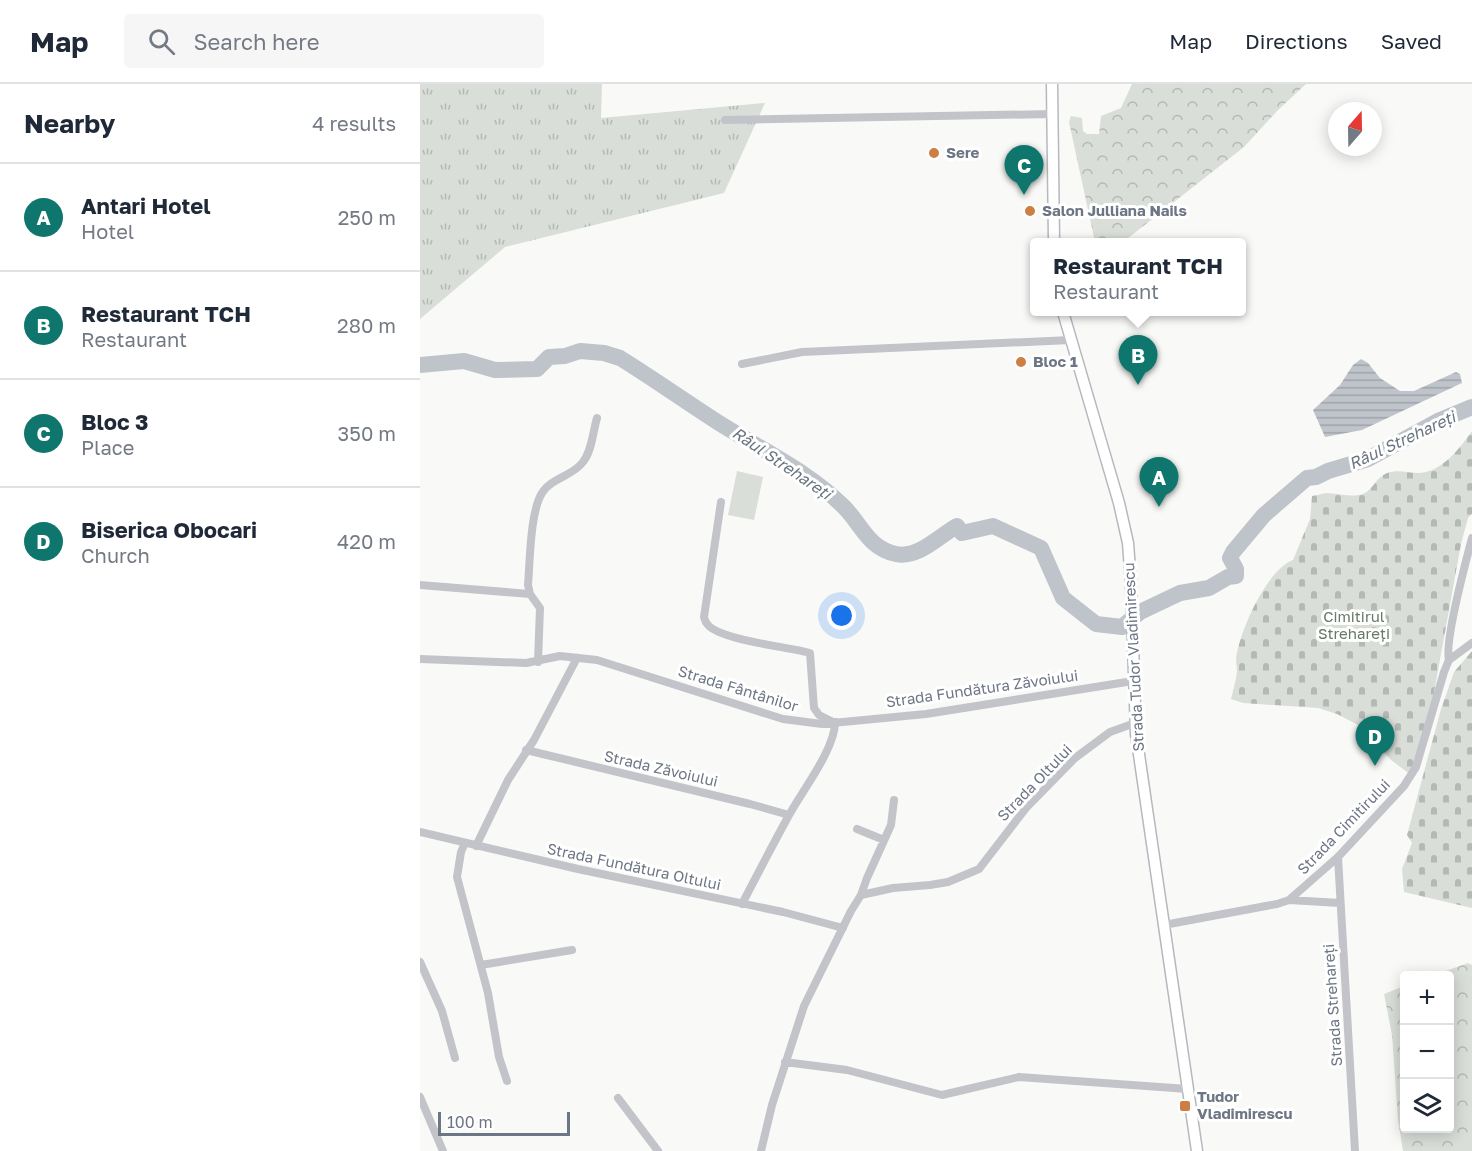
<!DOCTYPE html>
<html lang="en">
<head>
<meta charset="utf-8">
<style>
	:root { --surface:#fff; --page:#f6f6f7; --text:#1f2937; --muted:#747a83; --line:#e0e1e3; --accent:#0f766e }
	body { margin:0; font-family:"Golos Text",sans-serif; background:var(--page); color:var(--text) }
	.controls { position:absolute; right:18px; bottom:18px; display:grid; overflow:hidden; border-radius:6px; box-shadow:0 3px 15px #0003 }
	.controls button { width:54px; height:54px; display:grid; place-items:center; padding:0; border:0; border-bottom:2px solid var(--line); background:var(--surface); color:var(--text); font:30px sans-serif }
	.compass { position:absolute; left:908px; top:18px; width:54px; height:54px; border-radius:50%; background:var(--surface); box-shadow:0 3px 15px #0003; rotate:20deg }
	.scale { position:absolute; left:18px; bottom:15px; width:132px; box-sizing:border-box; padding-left:6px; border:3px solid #6d7685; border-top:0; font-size:16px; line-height:21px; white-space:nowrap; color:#6d7685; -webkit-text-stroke:4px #fff; paint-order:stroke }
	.you { position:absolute; left:422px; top:532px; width:21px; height:21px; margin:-15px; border:4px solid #fff; border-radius:50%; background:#1a73e8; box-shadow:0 0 0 9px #1a73e833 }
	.badge { display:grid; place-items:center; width:39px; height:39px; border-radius:50%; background:var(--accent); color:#fff; font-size:20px; font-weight:700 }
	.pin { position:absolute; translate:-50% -50px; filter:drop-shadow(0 2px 3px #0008) }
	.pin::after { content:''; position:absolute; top:32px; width:21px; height:18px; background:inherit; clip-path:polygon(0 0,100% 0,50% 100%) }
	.popup { position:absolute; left:610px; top:154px; width:216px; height:78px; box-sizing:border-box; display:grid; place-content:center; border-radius:6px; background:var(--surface); filter:drop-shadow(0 2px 4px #0005); font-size:20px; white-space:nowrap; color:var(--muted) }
	.popup b { font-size:22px; color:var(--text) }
	.popup::after { content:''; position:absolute; left:50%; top:100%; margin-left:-12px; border:12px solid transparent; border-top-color:var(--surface) }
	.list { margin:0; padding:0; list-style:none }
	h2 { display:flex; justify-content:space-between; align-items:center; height:78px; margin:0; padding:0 24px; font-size:26px }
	h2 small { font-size:20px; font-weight:400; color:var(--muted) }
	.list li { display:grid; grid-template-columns:39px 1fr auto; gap:18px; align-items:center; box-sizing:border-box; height:108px; padding:0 24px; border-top:2px solid var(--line) }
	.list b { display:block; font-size:22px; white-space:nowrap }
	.list p { margin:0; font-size:20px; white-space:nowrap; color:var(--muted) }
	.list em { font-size:20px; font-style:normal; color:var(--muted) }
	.icon { flex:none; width:33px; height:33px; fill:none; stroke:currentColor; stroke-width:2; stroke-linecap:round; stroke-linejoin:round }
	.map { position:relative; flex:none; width:1052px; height:1067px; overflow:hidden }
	header { display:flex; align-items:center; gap:36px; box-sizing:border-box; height:84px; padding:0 30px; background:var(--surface); border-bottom:2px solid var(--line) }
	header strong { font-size:28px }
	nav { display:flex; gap:33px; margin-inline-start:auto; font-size:21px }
	.search { width:420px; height:54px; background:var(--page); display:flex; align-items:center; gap:15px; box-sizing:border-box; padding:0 21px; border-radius:6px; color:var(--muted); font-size:22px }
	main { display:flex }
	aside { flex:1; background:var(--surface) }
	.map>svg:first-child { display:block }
	.grass { fill:url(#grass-tufts) }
	.forest { fill:url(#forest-crowns) }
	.cemetery { fill:url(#cemetery-stones) }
	.pitch { fill:#d9ded8 }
	.water { fill:url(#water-rules) }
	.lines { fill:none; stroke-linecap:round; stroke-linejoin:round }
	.river { stroke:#bec4ca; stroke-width:16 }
	.secondary-casing { stroke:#b5b8bd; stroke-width:13 }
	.street { stroke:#c2c4c9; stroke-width:8 }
	.secondary { stroke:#fff; stroke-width:10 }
	.poi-dot { fill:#cf7e43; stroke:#fff; stroke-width:2 }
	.labels { text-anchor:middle; stroke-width:6; stroke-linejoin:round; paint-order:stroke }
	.poi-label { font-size:15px; font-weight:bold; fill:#6d7685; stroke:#fff; text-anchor:start }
	.park-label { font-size:15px; fill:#667866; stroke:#fff }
	.street-label { font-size:15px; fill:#6d7685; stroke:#fff }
	.water-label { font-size:16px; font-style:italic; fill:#687580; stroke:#fff }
</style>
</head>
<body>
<header>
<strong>Map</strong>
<div class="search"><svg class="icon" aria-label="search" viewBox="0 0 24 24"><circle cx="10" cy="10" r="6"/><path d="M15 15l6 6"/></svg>Search here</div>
<nav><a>Map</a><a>Directions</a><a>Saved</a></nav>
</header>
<main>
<aside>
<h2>Nearby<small>4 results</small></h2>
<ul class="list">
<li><span class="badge">A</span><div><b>Antari Hotel</b><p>Hotel</p></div><em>250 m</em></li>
<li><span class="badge">B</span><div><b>Restaurant TCH</b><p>Restaurant</p></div><em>280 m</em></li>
<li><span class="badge">C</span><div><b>Bloc 3</b><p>Place</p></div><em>350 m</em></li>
<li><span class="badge">D</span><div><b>Biserica Obocari</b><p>Church</p></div><em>420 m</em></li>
</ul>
</aside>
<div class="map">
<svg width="1052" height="1067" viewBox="0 0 1052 1067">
	<defs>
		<pattern id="grass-tufts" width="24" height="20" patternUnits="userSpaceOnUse" patternTransform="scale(1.5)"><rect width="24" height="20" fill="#d9ded8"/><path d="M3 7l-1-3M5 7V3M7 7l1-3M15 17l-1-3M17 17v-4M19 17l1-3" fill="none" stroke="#b4b9b5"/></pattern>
		<pattern id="forest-crowns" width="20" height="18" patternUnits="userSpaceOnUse" patternTransform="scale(1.5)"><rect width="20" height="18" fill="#d9ded8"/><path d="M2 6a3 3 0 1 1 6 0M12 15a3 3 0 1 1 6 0" fill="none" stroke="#b4b9b5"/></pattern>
		<pattern id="cemetery-stones" width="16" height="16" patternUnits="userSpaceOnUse" patternTransform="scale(1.5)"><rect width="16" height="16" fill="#d9ded8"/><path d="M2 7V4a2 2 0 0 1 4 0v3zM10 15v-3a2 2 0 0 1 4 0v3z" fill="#b4b9b5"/></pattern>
		<pattern id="water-rules" width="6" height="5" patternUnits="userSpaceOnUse" patternTransform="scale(1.5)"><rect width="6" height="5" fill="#bec4ca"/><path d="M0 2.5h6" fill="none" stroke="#9fa4aa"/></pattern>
	</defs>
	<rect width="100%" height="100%" fill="#f9faf8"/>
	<path class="grass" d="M0,0H182L181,34L345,19L304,109L85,163L0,235Z"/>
	<path class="forest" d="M712,0H886L857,27L824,63L703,158H675L649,38L651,32L662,34L663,47L667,50H679L681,32L701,24Z
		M1048,879L1052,881V1067H983L978,1036L972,951L964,910L984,902V1044H1030V892L1014,891Z"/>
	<path class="cemetery" d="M1052,347V430L1048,434L1041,460L1009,636L991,691L971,676L940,642L917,630L898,624L823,619L811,615C813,606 816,597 817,588C817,582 815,575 817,569C822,543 847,486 873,476L890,435L892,412C897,411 902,410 906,409C919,409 930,414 943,410C953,406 956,393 967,389C978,385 988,389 999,389C1022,388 1040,364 1052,347Z
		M1052,567V824L984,808L982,785L992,759L987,751L1021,625L1034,588Z"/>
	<path class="pitch" d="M317,387L343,393L334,436L308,431Z"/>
	<path class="water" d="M941,275L948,279L960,294L980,307H994L1036,288L1040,290L1042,299L942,346L905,353L893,326L920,301L933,281Z"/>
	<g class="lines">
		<path class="river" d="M0,281L44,277L75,286L117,285L129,273L145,272L160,267L184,269L200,274C234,295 266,318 299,339C342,366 388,387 424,423C442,441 448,464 476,470C498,475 519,452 537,442L542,449L573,442L621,464L643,514L676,540L702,543L720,528L760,509L789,504L808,493L816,492V485L810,474L813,468L844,431L887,394L896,393L908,387L948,375L1018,337L1052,323"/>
		<g class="secondary-casing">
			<path id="secondary" d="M632,0L634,158
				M643,228L699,419L708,459L711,499L716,650L777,1067"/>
		</g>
		<path class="street" d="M305,36L632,30
			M322,280L382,268L651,256
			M301,418L284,533C285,537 285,538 288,541C301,556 368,563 390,569L394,624L399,631L413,638
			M0,501L110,510
			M0,575L106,579L140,572L177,576L363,635L402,640L506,630L713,597
			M1029,576C1024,557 1046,477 1052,454
			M118,578L120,524L110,510L108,501C110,478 110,428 122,409C131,394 153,392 163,378C172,367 173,347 177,334
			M106,666L330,720L369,731
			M437,745L464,756
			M0,748L158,785L363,828L423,844
			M45,759L41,768L37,793L68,909L79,973L87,997
			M56,762L88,696L114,656L157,574
			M918,773L935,1067
			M441,811L447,794L471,741L474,716
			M869,816L920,819
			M322,820C337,791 352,762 368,733C381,708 415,666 415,638
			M744,841L857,820L869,816L918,773L984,702L996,683L1024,588L1029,576L1052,559
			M0,878L22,927L35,974
			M61,881L152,866
			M365,978L427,986L522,1011L599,993L768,1005
			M0,1013L23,1067
			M198,1014L238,1067
			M341,1067L352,1021L384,922L431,827L441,811L473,804L510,801L528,798L559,785L606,724L655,674L690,648L715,639"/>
		<use href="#secondary" class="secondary"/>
	</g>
	<g class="poi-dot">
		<circle cx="514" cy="69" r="6"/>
		<circle cx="610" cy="127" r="6"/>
		<circle cx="601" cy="278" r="6"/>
		<rect x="759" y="1016" width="12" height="12" rx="3"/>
	</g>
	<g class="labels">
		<g class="poi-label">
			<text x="526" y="74">Sere</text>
			<text x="622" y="132">Salon Julliana Nails</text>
			<text x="613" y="283">Bloc 1</text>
			<text x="777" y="1018">Tudor<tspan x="777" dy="17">Vladimirescu</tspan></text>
		</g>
		<g class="park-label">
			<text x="934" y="538">Cimitirul<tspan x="934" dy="17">Strehareți</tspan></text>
		</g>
		<g class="street-label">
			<text transform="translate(714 573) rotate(-93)" y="5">Strada Tudor Vladimirescu</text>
			<text transform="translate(318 605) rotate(17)" y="5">Strada Fântânilor</text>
			<text transform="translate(562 605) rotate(-8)" y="5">Strada Fundătura Zăvoiului</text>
			<text transform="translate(241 685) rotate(13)" y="5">Strada Zăvoiului</text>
			<text transform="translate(615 699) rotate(-46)" y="5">Strada Oltului</text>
			<text transform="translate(924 743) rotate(-46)" y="5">Strada Cimitirului</text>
			<text transform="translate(214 783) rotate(12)" y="5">Strada Fundătura Oltului</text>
			<text transform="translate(913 921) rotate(-94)" y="5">Strada Strehareți</text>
		</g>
		<g class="water-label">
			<text transform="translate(982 356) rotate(-25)" y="6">Râul Strehareți</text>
			<text transform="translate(362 379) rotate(34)" y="6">Râul Strehareți</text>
		</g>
	</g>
</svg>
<div class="controls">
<button>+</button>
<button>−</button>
<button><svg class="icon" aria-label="layers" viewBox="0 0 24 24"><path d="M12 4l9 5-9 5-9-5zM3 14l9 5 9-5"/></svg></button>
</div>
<svg class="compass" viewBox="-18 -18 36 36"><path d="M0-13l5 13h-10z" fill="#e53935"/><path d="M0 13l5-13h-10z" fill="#747a83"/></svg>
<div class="scale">100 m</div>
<div class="you"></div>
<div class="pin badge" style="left:739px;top:423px">A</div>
<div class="pin badge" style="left:718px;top:301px">B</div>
<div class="popup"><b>Restaurant TCH</b>Restaurant</div>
<div class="pin badge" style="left:604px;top:111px">C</div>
<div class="pin badge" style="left:955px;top:682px">D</div>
</div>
</main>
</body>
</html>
